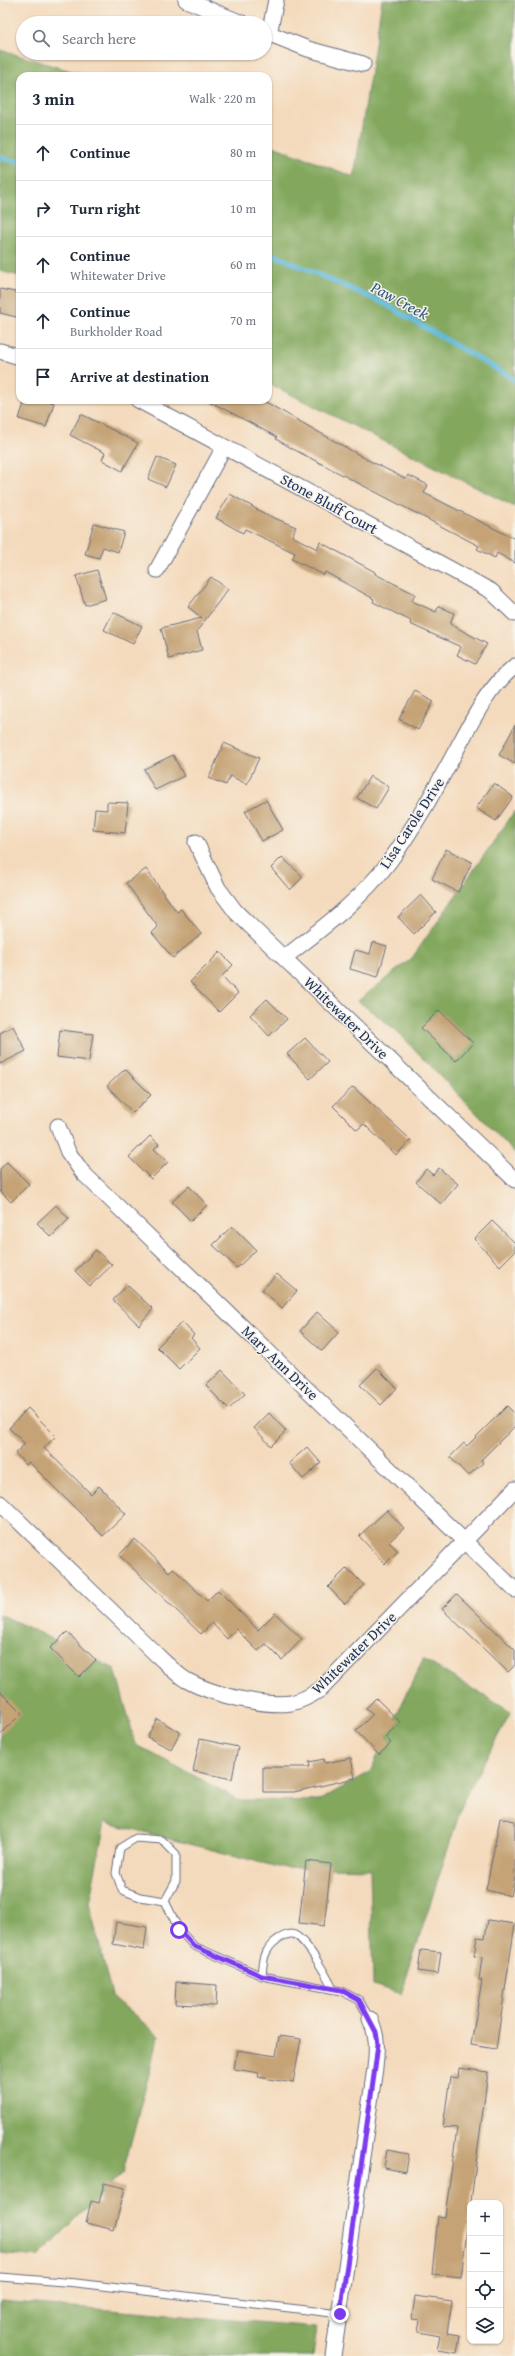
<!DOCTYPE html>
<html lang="en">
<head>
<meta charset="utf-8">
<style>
	:root { --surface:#fff; --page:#f2f2f3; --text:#1f2937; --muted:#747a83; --line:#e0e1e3 }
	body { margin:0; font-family:"Gentium Book Plus",serif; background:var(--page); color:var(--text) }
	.controls { position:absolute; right:12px; bottom:12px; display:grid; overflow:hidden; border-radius:8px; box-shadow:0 1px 3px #0004 }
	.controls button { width:36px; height:36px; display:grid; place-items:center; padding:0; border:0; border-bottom:1px solid var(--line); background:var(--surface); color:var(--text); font:20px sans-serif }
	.stop { position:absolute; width:12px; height:12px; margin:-9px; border:3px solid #7c3aed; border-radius:50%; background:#fff }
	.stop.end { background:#7c3aed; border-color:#fff; box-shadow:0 1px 4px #0008 }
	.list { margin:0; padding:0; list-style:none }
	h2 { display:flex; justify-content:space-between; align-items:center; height:52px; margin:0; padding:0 16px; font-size:17px }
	h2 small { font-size:13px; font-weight:400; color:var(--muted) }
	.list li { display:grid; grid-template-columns:26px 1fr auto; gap:12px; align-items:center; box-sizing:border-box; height:56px; padding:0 16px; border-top:1px solid var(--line) }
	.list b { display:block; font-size:15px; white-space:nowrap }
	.list p { margin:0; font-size:13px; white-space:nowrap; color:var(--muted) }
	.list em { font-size:13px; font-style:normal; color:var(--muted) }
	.icon { flex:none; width:22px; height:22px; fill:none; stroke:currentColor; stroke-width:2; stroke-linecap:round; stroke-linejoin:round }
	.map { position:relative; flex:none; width:515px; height:2356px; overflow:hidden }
	.search { position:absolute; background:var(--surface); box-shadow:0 1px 3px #0004; left:16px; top:16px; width:256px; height:44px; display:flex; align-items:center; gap:10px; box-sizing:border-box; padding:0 14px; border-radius:22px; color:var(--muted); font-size:15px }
	.panel { position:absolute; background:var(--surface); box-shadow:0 1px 3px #0004; left:16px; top:72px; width:256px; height:332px; border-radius:12px }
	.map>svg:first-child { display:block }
	.forest { fill:#82a75d; stroke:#4e6b5e }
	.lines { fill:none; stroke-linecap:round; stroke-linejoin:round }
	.stream { stroke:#5eb9dc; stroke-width:5 }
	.building { fill:#c5a376 }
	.lane-casing { stroke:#676b7f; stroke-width:9 }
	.street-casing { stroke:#676b7f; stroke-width:17 }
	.lane { stroke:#fff; stroke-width:7 }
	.street { stroke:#fff; stroke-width:15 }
	.route { stroke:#7c3aed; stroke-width:5 }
	.labels { text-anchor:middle; stroke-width:3; stroke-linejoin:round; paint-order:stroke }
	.street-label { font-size:15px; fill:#1b2f5e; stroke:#f7f3e8 }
	.water-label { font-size:16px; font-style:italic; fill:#2f5884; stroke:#f7f3e8 }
</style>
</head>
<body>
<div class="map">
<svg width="515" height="2356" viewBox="0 0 515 2356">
	<rect width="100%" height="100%" fill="#f7f3e8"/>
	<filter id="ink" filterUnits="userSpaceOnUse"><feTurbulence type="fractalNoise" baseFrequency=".025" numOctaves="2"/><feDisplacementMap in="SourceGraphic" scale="8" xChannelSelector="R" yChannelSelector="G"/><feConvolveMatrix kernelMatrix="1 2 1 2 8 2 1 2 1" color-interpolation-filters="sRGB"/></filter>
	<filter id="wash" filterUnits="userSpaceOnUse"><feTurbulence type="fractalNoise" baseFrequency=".012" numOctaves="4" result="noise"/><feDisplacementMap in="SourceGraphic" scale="16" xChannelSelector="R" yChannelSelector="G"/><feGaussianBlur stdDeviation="0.9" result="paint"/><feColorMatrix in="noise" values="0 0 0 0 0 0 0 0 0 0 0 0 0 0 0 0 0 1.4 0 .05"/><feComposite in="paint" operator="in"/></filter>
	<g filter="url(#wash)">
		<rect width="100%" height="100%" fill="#f4dabc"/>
		<path class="forest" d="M382,0H515V507L268,383V144L354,177Z
			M0,50L88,76H20V276L0,271Z
			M515,811V1153L397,1031L358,1001L412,958Z
			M0,1614L115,1669L136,1745L240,1800L318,1801L370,1772L423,1659L511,1712L464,1799L401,1994L373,1985L370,1869L278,1867L105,1822L89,1903L112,1996L159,2036L123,2172L38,2257L0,2253Z
			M0,2301L317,2327L313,2356H0Z"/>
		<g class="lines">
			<path class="stream" d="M0,158L20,162
				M268,252L383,303L515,380"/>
		</g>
		<g id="blocks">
			<path class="building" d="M0,289L20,293V318L0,313Z
				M25,400H44L54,403L46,427L19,419Z
				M207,400H262L368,460L406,479L408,475L428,485L424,493L515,539V563L497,553L495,558L477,549L479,546L293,449L276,439L277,437Z
				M81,414L138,443L122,471L102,460L105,453L70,435Z
				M157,457L176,465L166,487L148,479Z
				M230,494L267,515L296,527L292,536L317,549L320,542L375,572V574L415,594L412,601L436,612L439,606L454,613L450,624L487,644L475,664L457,655L461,647L410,624L411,621L373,602L374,599L325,572L324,575L292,559L295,553L245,529L243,533L216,518Z
				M94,523L124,532L118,552L103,547L99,558L85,554Z
				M97,570L106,599L85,605L76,576Z
				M211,577L228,589L197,631L202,650L169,659L161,628L202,618L188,607Z
				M113,612L142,626L133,644L104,630Z
				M415,691L434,701L418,730L399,719Z
				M515,725V764L499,755Z
				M224,743L259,758L247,784L230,776L226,785L209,778Z
				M173,755L184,776L155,790L144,769Z
				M370,776L389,787L376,809L357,798Z
				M494,783L513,797L496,821L476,808Z
				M266,800L283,830L262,841L245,811Z
				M107,802L128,803L125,833L93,830L95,809L107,810Z
				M446,849L472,862L458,892L432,879Z
				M282,857L303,877L290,890L271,868Z
				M146,869L177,912L181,909L201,934L173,958L152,933L158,927L126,883Z
				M421,895L436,912L414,934L398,917Z
				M373,942L387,946L378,977L350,969L355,950L370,954Z
				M220,952L233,965L222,976L238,993L219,1012L190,982Z
				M267,999L287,1019L269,1036L250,1015Z
				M439,1010L473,1043L456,1061L421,1028Z
				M13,1026L26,1051L0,1064V1033Z
				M60,1030L93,1034L89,1061L57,1057Z
				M305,1038L328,1062L310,1079L287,1054Z
				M125,1069L151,1095L133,1113L107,1086Z
				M353,1087L411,1140L396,1155L364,1124L357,1130L333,1106Z
				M150,1136L159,1144L154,1149L168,1162L151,1179L129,1157Z
				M7,1162L29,1184L11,1202L0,1191V1169Z
				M439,1168L458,1184L441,1204L416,1182L426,1169L433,1175Z
				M189,1186L207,1205L191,1221L172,1202Z
				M56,1205L69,1219L51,1237L37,1223Z
				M492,1221L515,1243V1251L500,1266L474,1239Z
				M232,1226L256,1250L237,1268L213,1245Z
				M96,1250L112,1265L90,1286L75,1271Z
				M277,1274L297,1291L282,1308L262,1290Z
				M127,1285L153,1309L139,1325L113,1300Z
				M317,1312L339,1332L322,1351L300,1331Z
				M182,1322L194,1335L191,1338L200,1348L179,1369L157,1347Z
				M377,1368L397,1388L381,1405L360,1385Z
				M222,1370L245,1394L229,1409L206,1386Z
				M507,1406L515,1414V1426L481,1460L483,1463L468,1476L450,1457L464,1443L467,1446Z
				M28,1408L56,1436L44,1448L91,1494L99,1486L126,1514L103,1536L29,1462L26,1465L15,1453L25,1444L9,1428Z
				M269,1413L286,1431L271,1446L254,1428Z
				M307,1447L321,1463L303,1479L289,1463Z
				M387,1510L404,1528L389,1542L398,1551L385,1564L359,1536Z
				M135,1539L169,1572L173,1568L207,1601L218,1590L258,1630L275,1613L302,1639L282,1660L266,1644L258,1651L236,1629L227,1639L212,1623L201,1634L119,1555Z
				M347,1568L364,1585L345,1604L328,1587Z
				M457,1594L515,1650V1665L508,1672L442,1609Z
				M67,1632L96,1660L79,1677L50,1648Z
				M0,1691L22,1713L0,1735Z
				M376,1698L400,1722L385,1737L391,1743L379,1755L356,1731L373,1714L366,1708Z
				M157,1719L180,1732L171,1749L147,1737Z
				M200,1739L238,1747L232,1779L193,1771Z
				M351,1758L355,1778L294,1792H263V1767H310L309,1762L324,1759L325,1763Z
				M500,1818L515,1821V1877L511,1896L486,1890Z
				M306,1861L331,1864L324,1926L299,1923Z
				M488,1920L515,1924L496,2049L471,2045L482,1980H479L482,1957L474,1956L477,1937L485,1938Z
				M116,1922L147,1927L144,1950L113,1944Z
				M421,1950L441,1952L438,1974L418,1971Z
				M176,1982L217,1985L216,2006L175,2004Z
				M279,2036L301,2039L293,2083L258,2077L259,2073L234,2069L237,2050L276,2056Z
				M459,2068L488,2072L461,2277L432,2274L438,2216L445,2217L457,2128L443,2127L450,2077L458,2078Z
				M387,2150L409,2154L406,2172L384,2168Z
				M104,2183L125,2188L114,2230L86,2223L91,2201L99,2203Z
				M415,2296L452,2301L447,2333L460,2335L457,2353L437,2350L440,2336L418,2332L420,2320L412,2319Z"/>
		</g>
	</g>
	<g filter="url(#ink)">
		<use href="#blocks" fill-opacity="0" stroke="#676b7f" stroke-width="1"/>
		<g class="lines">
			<g class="lane-casing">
				<path id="lane" d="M165,1901L140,1897L122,1890L116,1873L120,1848L136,1838L162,1840L176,1854V1881L165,1901L179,1930L194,1946L262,1976L341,1991L359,2000L370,2019
					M262,1976C263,1961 264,1949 277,1940C279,1938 287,1934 291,1934C303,1933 328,1978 333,1989
					M0,2277L76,2283L340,2314"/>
			</g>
			<g class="street-casing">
				<path id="street" d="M186,0L242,23
					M265,32L308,49L363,64
					M269,34L276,0
					M0,351L20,357
					M138,400L491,591L515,614
					M157,570L224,447
					M196,842L218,888L236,912L515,1180
					M284,958C321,929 360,901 389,862C413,830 433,793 452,758C470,726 485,690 515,666
					M58,1126L68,1152L83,1173L515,1590
					M0,1503L158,1656C167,1664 176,1674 186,1680C211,1694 262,1707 291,1703C302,1701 312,1695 321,1689L515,1489
					M333,2356L375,2068C377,2049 378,2036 370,2019"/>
			</g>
			<use href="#lane" class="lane"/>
			<use href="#street" class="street"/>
		</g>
	</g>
	<g class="lines" filter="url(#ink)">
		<path class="route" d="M179,1930L194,1946L262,1976L341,1990L359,2000L376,2032L378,2044L375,2068L340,2314"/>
	</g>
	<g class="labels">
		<g class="street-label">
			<text transform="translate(329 504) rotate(29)" y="5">Stone Bluff Court</text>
			<text transform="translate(412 823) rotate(-57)" y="5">Lisa Carole Drive</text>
			<text transform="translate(346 1018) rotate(44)" y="5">Whitewater Drive</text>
			<text transform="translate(280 1363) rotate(44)" y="5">Mary Ann Drive</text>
			<text transform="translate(354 1653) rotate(-44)" y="5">Whitewater Drive</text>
		</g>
		<g class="water-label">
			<text transform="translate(400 300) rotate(28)" y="6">Paw Creek</text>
		</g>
	</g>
</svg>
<div class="controls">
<button>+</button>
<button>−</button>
<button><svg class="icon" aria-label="locate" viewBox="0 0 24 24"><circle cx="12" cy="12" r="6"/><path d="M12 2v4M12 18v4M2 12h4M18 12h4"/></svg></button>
<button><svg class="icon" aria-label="layers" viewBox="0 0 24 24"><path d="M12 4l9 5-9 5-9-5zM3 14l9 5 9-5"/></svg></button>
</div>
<div class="stop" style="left:179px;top:1930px"></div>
<div class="stop end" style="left:340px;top:2314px"></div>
<div class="search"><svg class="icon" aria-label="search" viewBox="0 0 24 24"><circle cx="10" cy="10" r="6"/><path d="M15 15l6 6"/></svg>Search here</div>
<section class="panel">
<h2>3 min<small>Walk · 220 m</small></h2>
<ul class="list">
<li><svg class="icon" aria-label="ahead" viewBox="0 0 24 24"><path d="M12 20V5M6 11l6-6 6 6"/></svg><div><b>Continue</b></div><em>80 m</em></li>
<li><svg class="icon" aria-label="right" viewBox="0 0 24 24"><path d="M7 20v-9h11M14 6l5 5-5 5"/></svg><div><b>Turn right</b></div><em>10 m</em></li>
<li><svg class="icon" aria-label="ahead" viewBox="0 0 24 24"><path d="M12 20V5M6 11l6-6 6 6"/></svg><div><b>Continue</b><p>Whitewater Drive</p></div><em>60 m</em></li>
<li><svg class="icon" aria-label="ahead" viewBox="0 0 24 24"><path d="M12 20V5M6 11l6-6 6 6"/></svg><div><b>Continue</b><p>Burkholder Road</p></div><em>70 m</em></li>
<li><svg class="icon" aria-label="arrive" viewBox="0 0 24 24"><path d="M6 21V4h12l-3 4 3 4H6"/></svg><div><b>Arrive at destination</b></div></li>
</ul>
</section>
</div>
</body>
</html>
